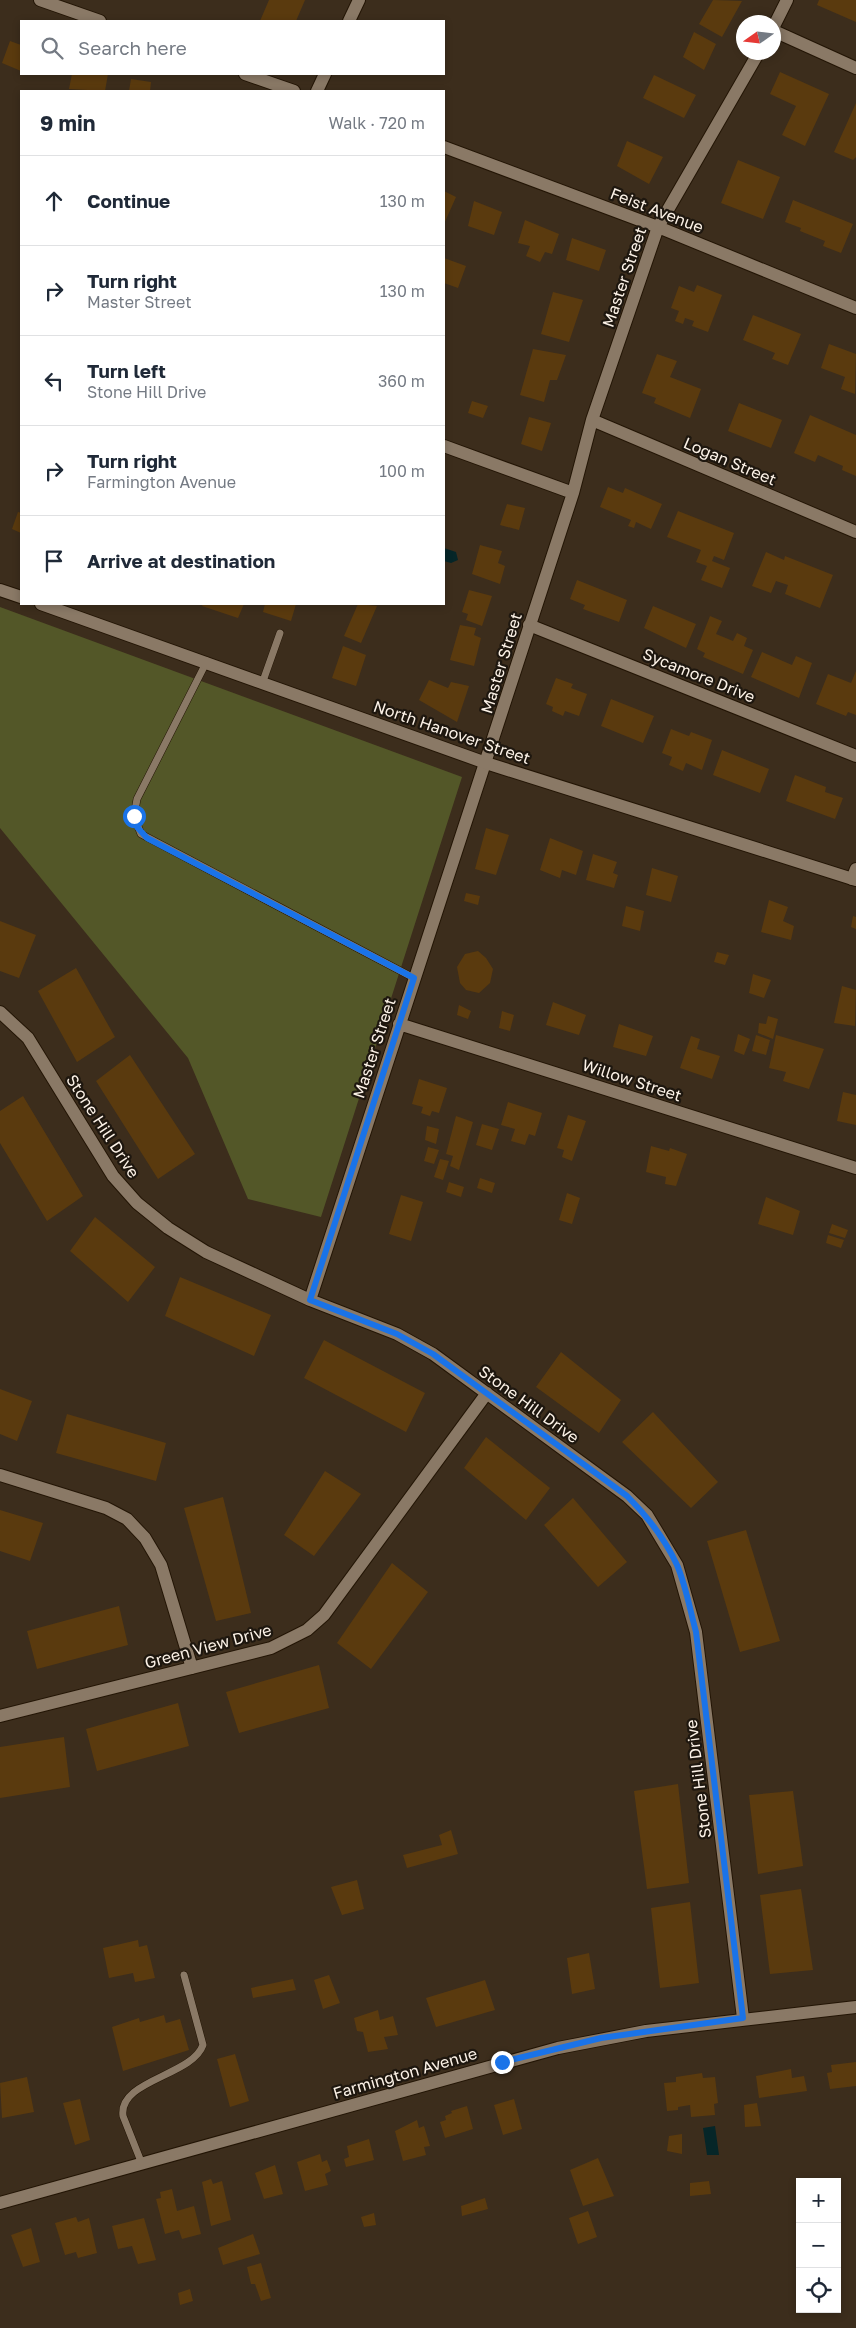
<!DOCTYPE html>
<html lang="en">
<head>
<meta charset="utf-8">
<style>
	:root { --surface:#fff; --page:#f2f2f3; --text:#1f2937; --muted:#747a83; --line:#e0e1e3 }
	body { margin:0; font-family:"Golos Text",sans-serif; background:var(--page); color:var(--text) }
	.controls { position:absolute; right:15px; bottom:15px; display:grid; overflow:hidden; border-radius:0px; box-shadow:0 2px 8px #0003 }
	.controls button { width:45px; height:45px; display:grid; place-items:center; padding:0; border:0; border-bottom:1px solid var(--line); background:var(--surface); color:var(--text); font:25px sans-serif }
	.compass { position:absolute; left:736px; top:15px; width:45px; height:45px; border-radius:50%; background:var(--surface); box-shadow:0 2px 8px #0003; rotate:256deg }
	.stop { position:absolute; width:15px; height:15px; margin:-11px; border:4px solid #1a73e8; border-radius:50%; background:#fff }
	.stop.end { background:#1a73e8; border-color:#fff; box-shadow:0 1px 5px #0008 }
	.list { margin:0; padding:0; list-style:none }
	h2 { display:flex; justify-content:space-between; align-items:center; height:65px; margin:0; padding:0 20px; font-size:21px }
	h2 small { font-size:16px; font-weight:400; color:var(--muted) }
	.list li { display:grid; grid-template-columns:32px 1fr auto; gap:15px; align-items:center; box-sizing:border-box; height:90px; padding:0 20px; border-top:1px solid var(--line) }
	.list b { display:block; font-size:19px; white-space:nowrap }
	.list p { margin:0; font-size:16px; white-space:nowrap; color:var(--muted) }
	.list em { font-size:16px; font-style:normal; color:var(--muted) }
	.icon { flex:none; width:28px; height:28px; fill:none; stroke:currentColor; stroke-width:2; stroke-linecap:round; stroke-linejoin:round }
	.map { position:relative; flex:none; width:856px; height:2328px; overflow:hidden }
	.search { position:absolute; background:var(--surface); box-shadow:0 2px 8px #0003; left:20px; top:20px; width:425px; height:55px; display:flex; align-items:center; gap:12px; box-sizing:border-box; padding:0 18px; border-radius:0px; color:var(--muted); font-size:19px }
	.panel { position:absolute; background:var(--surface); box-shadow:0 2px 8px #0003; left:20px; top:90px; width:425px; height:515px; border-radius:0px }
	.map>svg:first-child { display:block }
	.green { fill:#535728 }
	.water { fill:#062628 }
	.building { fill:#5a3a0e }
	.lines { fill:none; stroke-linecap:round; stroke-linejoin:round }
	.lane-casing { stroke:#231505; stroke-width:8 }
	.street-casing { stroke:#231505; stroke-width:14 }
	.secondary-casing { stroke:#231505; stroke-width:14 }
	.lane { stroke:#8a7966; stroke-width:7 }
	.street { stroke:#8a7966; stroke-width:12 }
	.secondary { stroke:#8a7966; stroke-width:12 }
	.route { stroke:#1a73e8; stroke-width:6 }
	.labels { text-anchor:middle; stroke-width:4.5; stroke-linejoin:round; paint-order:stroke }
	.street-label { font-size:16px; fill:#fcf2e7; stroke:#1e170f }
</style>
</head>
<body>
<div class="map">
<svg width="856" height="2328" viewBox="0 0 856 2328">
	<rect width="100%" height="100%" fill="#3c2d1c"/>
	<path class="green" d="M0,607L462,777L321,1217L248,1199L188,1058L0,828Z"/>
	<path class="water" d="M444,548L456,552L458,560L451,563L444,561Z
		M715,2126L719,2155H707L703,2128Z"/>
	<path class="building" d="M269,0H305L296,21H260Z
		M713,0L742,1L722,37L699,24Z
		M819,0H856V22L817,5Z
		M694,32L716,44L704,70L683,57Z
		M10,41L21,45V71L2,63Z
		M780,72L829,94L805,146L782,135L796,106L770,94Z
		M72,74H108L105,91L69,89Z
		M654,75L696,95L684,118L643,98Z
		M131,79L151,82L150,91H129Z
		M856,103V157L853,160L834,152Z
		M627,141L663,157L649,184L617,166Z
		M738,160L780,177L763,219L721,203Z
		M444,191L456,197L444,224Z
		M793,200L853,224L841,253L823,246L825,241L800,231L801,228L785,222Z
		M474,201L502,212L494,235L468,226Z
		M525,220L559,234L552,254L545,252L540,262L526,256L530,246L518,243Z
		M572,238L606,250L599,271L566,260Z
		M444,258L466,266L458,288L444,283Z
		M697,285L722,295L708,332L692,326L694,321L685,318L683,324L675,321L679,311L671,308L679,286L694,292Z
		M553,292L583,300L569,342L541,334Z
		M753,315L801,334L788,365L772,359L775,353L743,340Z
		M829,344L856,354L855,394L841,389L845,377L821,368Z
		M533,349L566,355L557,380H550L544,402L520,395Z
		M657,354L677,361L670,377L701,389L690,418L654,403L656,398L642,393Z
		M472,401L488,406L483,418L468,413Z
		M739,403L782,420L771,448L728,431Z
		M810,415L856,435V476L842,470L843,466L818,455L815,462L794,453Z
		M529,417L551,423L542,451L521,444Z
		M608,487L623,493L625,488L662,504L651,529L636,522L634,528L628,526L631,520L600,507Z
		M507,504L525,508L519,530L500,525Z
		M678,511L734,533L724,560L714,556L712,561L730,568L722,588L701,580L707,566L696,562L701,550L667,537Z
		M18,512L21,513V533L12,529Z
		M480,545L502,551L498,563L505,566L500,584L472,574Z
		M766,552L784,560L785,556L833,575L820,608L785,594L788,585L776,581L771,593L752,586Z
		M577,580L627,600L619,622L583,609L585,605L570,599Z
		M469,590L492,596L482,626L466,620L468,614L462,612Z
		M203,604H244L238,618L202,606Z
		M265,604H296L291,621L263,612Z
		M358,604L377,606L361,643L344,636Z
		M653,606L696,624L686,648L644,628Z
		M710,616L722,621L716,634L733,641L737,633L747,638L744,646L753,650L743,674L703,657L705,653L697,649Z
		M460,625L476,628L474,635L481,638L474,666L450,660Z
		M343,646L366,655L356,686L332,678Z
		M762,652L792,665L796,656L812,663L799,698L751,677Z
		M856,671V715L848,712L846,716L816,704L828,674L851,683Z
		M556,678L573,684L571,688L587,694L579,716L565,711L563,716L552,711L553,707L546,704Z
		M429,680L448,688L451,682L469,686L457,722L419,700Z
		M611,699L654,716L643,743L601,726Z
		M671,729L689,736L691,732L712,740L702,770L686,763L683,771L669,765L672,757L662,753Z
		M722,750L769,769L760,793L713,775Z
		M795,775L826,787L825,792L843,798L835,819L786,801Z
		M486,828L509,835L496,875L475,869Z
		M550,838L583,851L576,875L562,870L560,878L540,870Z
		M593,854L617,862L613,873L618,875L614,888L586,880Z
		M652,868L678,876L671,902L646,895Z
		M466,893L480,896L478,905L464,901Z
		M769,900L788,907L783,921L794,926L791,940L761,932Z
		M626,906L644,911L640,931L622,926Z
		M853,916L856,917V929L851,927Z
		M0,921L36,935L19,978L0,971Z
		M478,951L486,958L493,969L490,983L479,993L466,990L460,983L457,967L465,954Z
		M717,952L729,955L725,965L714,962Z
		M76,968L115,1037L77,1062L38,991Z
		M753,974L771,980L764,998L749,993Z
		M842,986L856,990L855,1026L834,1023Z
		M553,1002L586,1015L579,1035L546,1025Z
		M459,1005L471,1011L468,1019L457,1015Z
		M502,1011L514,1015L510,1031L499,1028Z
		M768,1016L778,1019L773,1039L758,1033L759,1023L766,1024Z
		M619,1024L653,1036L646,1056L613,1047Z
		M738,1034L750,1039L744,1055L734,1051Z
		M756,1035L770,1040L766,1055L752,1051Z
		M776,1035L824,1049L809,1089L783,1081L786,1072L769,1068Z
		M691,1036L700,1039L697,1049L720,1056L712,1079L680,1068Z
		M130,1055L195,1154L158,1179L96,1081Z
		M419,1079L447,1088L439,1113L432,1111L430,1116L421,1113L423,1107L412,1104Z
		M843,1092L856,1095V1125L837,1121Z
		M23,1096L83,1196L47,1221L0,1143V1111Z
		M508,1102L542,1113L535,1136L529,1134L525,1145L511,1141L515,1129L501,1125Z
		M568,1115L586,1121L572,1161L562,1157L564,1150L557,1148Z
		M456,1116L473,1122L459,1170L450,1166L453,1156L446,1154Z
		M482,1124L499,1129L492,1150L476,1145Z
		M427,1126L439,1129L436,1144L425,1140Z
		M651,1146L669,1151L670,1148L687,1154L676,1186L665,1184L666,1177L646,1172Z
		M428,1147L439,1150L434,1164L424,1161Z
		M440,1159L449,1161L443,1180L434,1177Z
		M480,1178L495,1183L492,1193L477,1188Z
		M449,1182L464,1187L461,1197L446,1192Z
		M567,1193L580,1198L572,1224L559,1220Z
		M401,1195L423,1202L411,1241L389,1234Z
		M766,1197L800,1211L793,1235L758,1224Z
		M95,1217L155,1267L128,1302L70,1251Z
		M832,1224L848,1230L845,1238L829,1233Z
		M828,1235L844,1240L841,1248L826,1243Z
		M180,1277L271,1315L254,1356L165,1316Z
		M324,1340L425,1393L406,1432L304,1378Z
		M561,1352L621,1400L599,1433L536,1387Z
		M0,1389L32,1401L17,1441L0,1434Z
		M653,1412L718,1482L691,1508L622,1442Z
		M67,1414L166,1443L156,1481L56,1453Z
		M486,1437L550,1488L526,1520L464,1468Z
		M325,1471L361,1494L314,1556L284,1535Z
		M223,1497L251,1613L216,1621L184,1508Z
		M573,1498L627,1562L598,1587L544,1525Z
		M0,1510L43,1523L30,1561L0,1551Z
		M746,1530L780,1641L740,1652L707,1541Z
		M392,1563L428,1592L371,1669L337,1643Z
		M119,1606L128,1645L37,1669L27,1631Z
		M319,1665L329,1708L239,1733L226,1692Z
		M178,1703L189,1746L97,1771L86,1729Z
		M64,1737L70,1787L0,1798V1747Z
		M678,1784L689,1883L647,1889L634,1791Z
		M793,1791L803,1866L758,1874L749,1795Z
		M451,1830L458,1854L407,1868L403,1855L442,1845L439,1835Z
		M357,1880L364,1909L342,1915L331,1887Z
		M801,1889L813,1970L770,1974L760,1895Z
		M690,1902L699,1983L660,1988L651,1908Z
		M138,1940L139,1947L147,1945L155,1978L135,1982L133,1973L109,1978L103,1948Z
		M589,1953L595,1989L572,1994L567,1958Z
		M329,1975L340,2003L323,2009L314,1980Z
		M293,1979L296,1990L253,1998L251,1988Z
		M485,1980L495,2010L436,2027L426,1998Z
		M378,2010L380,2020L393,2016L398,2035L384,2037L388,2049L368,2052L363,2032L357,2031L354,2018Z
		M164,2015L166,2023L180,2019L189,2050L123,2071L112,2027L139,2018L140,2022Z
		M235,2054L249,2101L230,2107L217,2059Z
		M856,2062V2086L830,2089L827,2073L832,2072L831,2065Z
		M791,2069L792,2078L804,2076L807,2091L759,2098L756,2076Z
		M702,2073L703,2078L715,2077L718,2103L714,2104L715,2115L691,2117L690,2105L678,2107V2110L667,2111L664,2083L676,2082V2077Z
		M27,2077L34,2112L2,2118L0,2083Z
		M80,2099L90,2140L75,2145L63,2103Z
		M514,2099L522,2129L503,2135L494,2105Z
		M757,2103L761,2126L745,2127L744,2105Z
		M467,2106L473,2129L445,2138L440,2122L446,2120L445,2116L452,2113L451,2111Z
		M417,2120L419,2128L424,2126L430,2146L424,2147L426,2155L403,2161L395,2131Z
		M682,2134V2154L667,2151L669,2136Z
		M369,2139L374,2160L346,2167L344,2159L349,2157L347,2146Z
		M320,2154L322,2162L327,2160L331,2171L325,2174L328,2185L305,2191L297,2162Z
		M598,2158L614,2196L583,2206L570,2170Z
		M275,2165L283,2194L264,2199L255,2173Z
		M211,2179L213,2184L222,2181L231,2220L211,2226L202,2182Z
		M709,2181L711,2194L690,2196V2183Z
		M172,2189L177,2211L194,2206L201,2234L182,2239L179,2230L165,2234L156,2199L161,2198L160,2192Z
		M485,2198L488,2209L462,2216L461,2206Z
		M588,2211L597,2237L578,2244L569,2218Z
		M374,2213L376,2225L364,2227L361,2217Z
		M76,2217L78,2222L89,2218L97,2253L78,2258L76,2252L65,2255L55,2223Z
		M144,2218L156,2260L138,2264L132,2246L118,2249L112,2226Z
		M31,2228L40,2262L23,2267L11,2235Z
		M253,2234L260,2254L223,2265L218,2248Z
		M261,2263L271,2298L261,2301L255,2284H251L247,2267Z
		M190,2289L193,2301L180,2305L178,2293Z"/>
	<g class="lines">
		<g class="lane-casing">
			<path id="lane" d="M207,661L137,799L134,816L141,834L414,978
				M263,681L280,633
				M142,2164L123,2116C118,2080 192,2076 203,2045L184,1975"/>
		</g>
		<g class="street-casing">
			<path id="street" d="M40,0L100,21
				M774,26L787,0
				M774,31L856,68
				M245,74L294,91
				M444,147L658,227L856,308
				M592,420L856,532
				M444,446L573,493
				M529,625L856,756
				M852,879L856,869
				M0,1012L28,1038L113,1176L137,1203L168,1228L206,1252L310,1300L397,1334L433,1354L627,1496L647,1515L677,1565L696,1632L743,2018
				M399,1024L856,1168
				M310,1300L573,493L592,420L658,227L759,52
				M0,1475L106,1508L127,1519L145,1538L161,1565L192,1668
				M0,1716L271,1648L307,1630L324,1615L487,1393"/>
		</g>
		<g class="secondary-casing">
			<path id="secondary" d="M349,21L359,0
				M317,91L325,74
				M0,590L21,597
				M41,604L486,763L856,880
				M0,2203L558,2048L646,2031L856,2007"/>
		</g>
		<use href="#lane" class="lane"/>
		<use href="#street" class="street"/>
		<use href="#secondary" class="secondary"/>
	</g>
	<g class="lines">
		<path class="route" d="M134,816L137,827L147,838L414,978L310,1300L397,1334L433,1354L627,1496C647,1516 665,1539 677,1565C686,1586 690,1610 696,1632L743,2018L601,2038L502,2062"/>
	</g>
	<g class="labels">
		<g class="street-label">
			<text transform="translate(657 210) rotate(21)" y="6">Feist Avenue</text>
			<text transform="translate(624 277) rotate(-71)" y="6">Master Street</text>
			<text transform="translate(730 461) rotate(23)" y="6">Logan Street</text>
			<text transform="translate(501 663) rotate(-73)" y="6">Master Street</text>
			<text transform="translate(699 675) rotate(22)" y="6">Sycamore Drive</text>
			<text transform="translate(452 732) rotate(19)" y="6">North Hanover Street</text>
			<text transform="translate(374 1048) rotate(-72)" y="6">Master Street</text>
			<text transform="translate(632 1080) rotate(18)" y="6">Willow Street</text>
			<text transform="translate(103 1126) rotate(57)" y="6">Stone Hill Drive</text>
			<text transform="translate(529 1404) rotate(36)" y="6">Stone Hill Drive</text>
			<text transform="translate(208 1646) rotate(-15)" y="6">Green View Drive</text>
			<text transform="translate(698 1779) rotate(-97)" y="6">Stone Hill Drive</text>
			<text transform="translate(405 2073) rotate(-16)" y="6">Farmington Avenue</text>
		</g>
	</g>
</svg>
<div class="controls">
<button>+</button>
<button>−</button>
<button><svg class="icon" aria-label="locate" viewBox="0 0 24 24"><circle cx="12" cy="12" r="6"/><path d="M12 2v4M12 18v4M2 12h4M18 12h4"/></svg></button>
</div>
<svg class="compass" viewBox="-18 -18 36 36"><path d="M0-13l5 13h-10z" fill="#e53935"/><path d="M0 13l5-13h-10z" fill="#747a83"/></svg>
<div class="stop" style="left:134px;top:816px"></div>
<div class="stop end" style="left:502px;top:2062px"></div>
<div class="search"><svg class="icon" aria-label="search" viewBox="0 0 24 24"><circle cx="10" cy="10" r="6"/><path d="M15 15l6 6"/></svg>Search here</div>
<section class="panel">
<h2>9 min<small>Walk · 720 m</small></h2>
<ul class="list">
<li><svg class="icon" aria-label="ahead" viewBox="0 0 24 24"><path d="M12 20V5M6 11l6-6 6 6"/></svg><div><b>Continue</b></div><em>130 m</em></li>
<li><svg class="icon" aria-label="right" viewBox="0 0 24 24"><path d="M7 20v-9h11M14 6l5 5-5 5"/></svg><div><b>Turn right</b><p>Master Street</p></div><em>130 m</em></li>
<li><svg class="icon" aria-label="left" viewBox="0 0 24 24"><path d="M17 20v-9H6M10 6l-5 5 5 5"/></svg><div><b>Turn left</b><p>Stone Hill Drive</p></div><em>360 m</em></li>
<li><svg class="icon" aria-label="right" viewBox="0 0 24 24"><path d="M7 20v-9h11M14 6l5 5-5 5"/></svg><div><b>Turn right</b><p>Farmington Avenue</p></div><em>100 m</em></li>
<li><svg class="icon" aria-label="arrive" viewBox="0 0 24 24"><path d="M6 21V4h12l-3 4 3 4H6"/></svg><div><b>Arrive at destination</b></div></li>
</ul>
</section>
</div>
</body>
</html>
